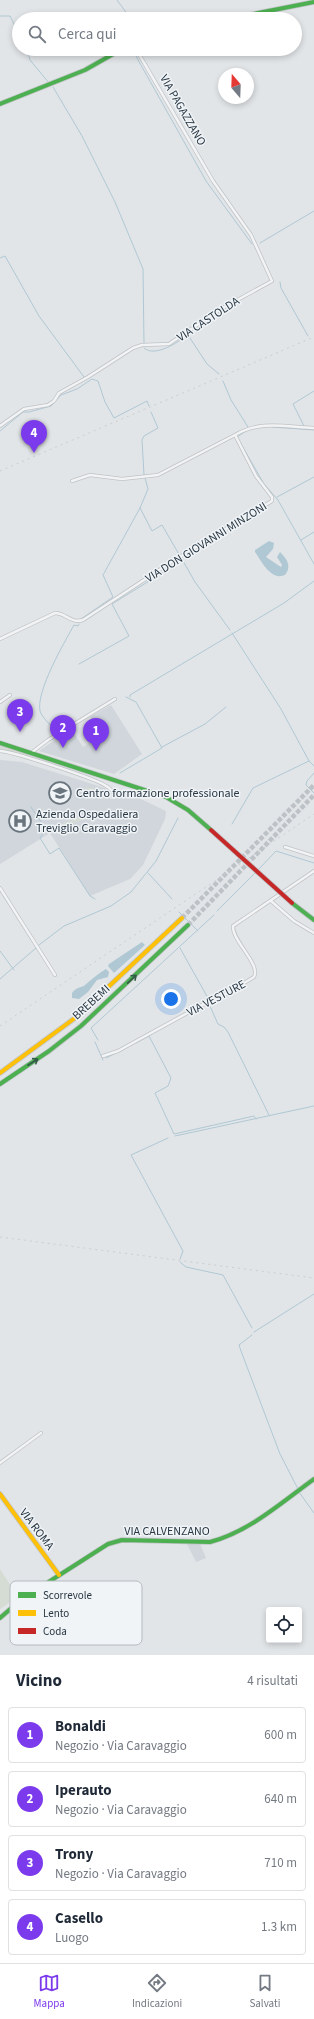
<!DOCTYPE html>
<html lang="it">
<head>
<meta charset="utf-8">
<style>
	:root { --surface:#fff; --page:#f6f6f7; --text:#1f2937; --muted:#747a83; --line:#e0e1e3; --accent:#7c3aed }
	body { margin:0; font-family:"Source Sans 3",sans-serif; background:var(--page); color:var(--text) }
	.controls { position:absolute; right:12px; bottom:12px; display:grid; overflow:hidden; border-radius:4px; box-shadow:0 2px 6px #0003 }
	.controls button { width:36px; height:36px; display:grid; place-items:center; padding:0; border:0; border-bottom:1px solid var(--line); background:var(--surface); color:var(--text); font:20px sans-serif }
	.compass { position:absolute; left:218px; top:68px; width:36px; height:36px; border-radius:50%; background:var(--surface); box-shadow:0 2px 6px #0003; rotate:341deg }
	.you { position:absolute; left:171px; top:999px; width:14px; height:14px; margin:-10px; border:3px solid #fff; border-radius:50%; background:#1a73e8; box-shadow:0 0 0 6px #1a73e833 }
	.badge { display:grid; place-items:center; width:26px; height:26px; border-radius:50%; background:var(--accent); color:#fff; font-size:13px; font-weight:700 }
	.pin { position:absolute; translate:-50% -33px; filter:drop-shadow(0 1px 2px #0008) }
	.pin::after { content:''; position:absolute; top:21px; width:14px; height:12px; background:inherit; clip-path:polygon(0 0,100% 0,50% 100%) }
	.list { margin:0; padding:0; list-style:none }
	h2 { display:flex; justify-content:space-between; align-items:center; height:52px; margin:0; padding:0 16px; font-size:17px }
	h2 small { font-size:13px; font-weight:400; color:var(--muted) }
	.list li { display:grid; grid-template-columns:26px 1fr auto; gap:12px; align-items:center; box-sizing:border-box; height:56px; margin:0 8px 8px; padding:0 8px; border:1px solid var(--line); border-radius:4px }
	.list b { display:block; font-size:15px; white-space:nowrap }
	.list p { margin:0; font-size:13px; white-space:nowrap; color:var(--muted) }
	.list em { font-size:13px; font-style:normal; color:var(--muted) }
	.icon { flex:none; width:22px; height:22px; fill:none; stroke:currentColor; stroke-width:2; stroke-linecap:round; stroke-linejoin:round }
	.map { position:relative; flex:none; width:314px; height:1655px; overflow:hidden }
	.search { position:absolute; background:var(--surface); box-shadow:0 2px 6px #0003; left:12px; right:12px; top:12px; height:44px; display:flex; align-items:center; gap:10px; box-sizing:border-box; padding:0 14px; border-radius:22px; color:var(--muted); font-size:15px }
	.sheet { height:308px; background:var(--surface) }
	nav { display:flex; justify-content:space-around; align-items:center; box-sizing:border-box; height:56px; border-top:1px solid var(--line); background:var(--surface); font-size:11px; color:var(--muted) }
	nav a { display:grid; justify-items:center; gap:2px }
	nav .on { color:var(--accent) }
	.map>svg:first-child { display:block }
	.built { fill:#d0d6db }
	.green { fill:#d5dcd3 }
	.water { fill:#afc8d4 }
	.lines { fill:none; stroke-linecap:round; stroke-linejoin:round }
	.stream { stroke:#afc8d4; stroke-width:1 }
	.highway-tunnel { stroke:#bdc2c7; stroke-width:4.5; stroke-dasharray:4.5 2; stroke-linecap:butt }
	.street-casing { stroke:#c0c3c6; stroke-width:4 }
	.fast-casing { stroke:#c0c3c6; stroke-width:5.5 }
	.slow-casing { stroke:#c0c3c6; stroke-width:5.5 }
	.street { stroke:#f2f3f4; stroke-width:2.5 }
	.fast { stroke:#4caf50; stroke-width:4 }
	.slow { stroke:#ffc107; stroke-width:4 }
	.rail { stroke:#cbcdcf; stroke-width:1; stroke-dasharray:2 4; stroke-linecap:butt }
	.jam-bridge-casing { stroke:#bfc3c6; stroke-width:5.5; stroke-linecap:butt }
	.jam-bridge { stroke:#c62828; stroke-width:4 }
	.oneway { stroke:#335b47 }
	.labels { text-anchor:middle; stroke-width:3; stroke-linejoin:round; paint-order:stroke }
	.street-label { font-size:12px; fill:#283743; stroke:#f0f4f7 }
	.poi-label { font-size:12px; fill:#283743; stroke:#f0f4f7; text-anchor:start }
	.key { fill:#f0f4f7; stroke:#b4bbc1; stroke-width:1 }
	.key-label { font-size:11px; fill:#283743 }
</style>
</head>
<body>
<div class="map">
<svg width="314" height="1655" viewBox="0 0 314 1655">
	<rect width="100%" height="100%" fill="#e2e5e8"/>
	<path class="built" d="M111,705L142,754L114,774L39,751L71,729L83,747L101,736L90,717Z
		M0,760L22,762L105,788L108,797L111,799L120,798L126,792L166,811L165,819L143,865L130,879L90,896L50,833L0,864Z
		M187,1544H200L206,1558L196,1562Z"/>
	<path class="green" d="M0,746L28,754L27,757L0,750Z
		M87,787L99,790L97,797L85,793Z
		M91,813L93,816L52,831L51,828Z
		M0,1569L18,1597L0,1609Z"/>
	<path class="water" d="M269,541L274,543L273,549L266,557L281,567L282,565L277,557L280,552C287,559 292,566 285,575C271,581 262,562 255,552V550Z
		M142,942L145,945L114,973L108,966L109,964Z
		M106,969L109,972L108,977L97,980L88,992L79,999L72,998V993C77,986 82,988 85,985C92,979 99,973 106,969Z"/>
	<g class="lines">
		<path class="stream" d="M117,0L131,19
			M0,16H10L19,34
			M27,49L30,60L49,83
			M133,49L137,58L206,181L252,244
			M53,87L82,136L115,202L143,269L144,343
			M260,243L314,211
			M0,258L5,256L39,316L84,377
			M280,282L281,288L308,336
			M144,348C155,358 178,342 188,335L207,364L219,374
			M223,381L231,400L248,427
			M304,426L293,404L314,391
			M272,427L314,430
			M0,431L23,412H29L51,406L61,395L77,389L92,379L98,381L105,402L114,418L147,401L149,406
			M246,431L237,437L264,484L278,500L314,564
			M144,475L142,440L144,436L158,428L151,412
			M145,478L148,489L140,508L152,531L162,525L180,556
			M277,497L314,477
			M301,540L314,532
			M183,561L195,582L230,630
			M81,619L113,597L103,575L140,508
			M232,633L281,709L309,761L314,766
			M79,664L129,636L112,604L183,560
			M130,697V695L284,603L314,581
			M57,732C53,727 42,718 40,711C36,691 64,643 74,625L78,626L79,624
			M162,747L205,724L226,707
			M120,773L162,748L136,702L126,697
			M314,773L307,781L306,785L314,793
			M31,807L46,829L40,838L50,854L59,848L90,896L95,899
			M232,824L253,788L309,761
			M257,871L276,851L314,863
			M148,873L172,899
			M217,911L255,873
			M179,912L198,931
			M39,945L64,926L111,906L131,892L156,861L178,818
			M180,948L209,1000
			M0,951L14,970
			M0,979L36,948
			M209,1004L218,1024L224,1027L228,1032L269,1115
			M98,1040L91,1028L214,915
			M95,1042L103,1060
			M136,1043L149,1036L171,1078L168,1086L155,1093L174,1134L254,1116L256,1119
			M106,1058L124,1049
			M175,1136L314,1106
			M168,1138L131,1155L183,1251L180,1259
			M180,1262L186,1267L223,1275L252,1328
			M254,1332L314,1294
			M252,1335L239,1345L241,1351L280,1454L298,1489
			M299,1492L314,1513"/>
		<path class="highway-tunnel" d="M182,918L314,785
			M188,925L314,795"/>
		<g class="street-casing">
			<path id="street" d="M0,426L24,409L48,405L54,401L59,393L88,377L133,348L142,345L169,344L221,309L272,281L251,235L213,181L136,49
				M72,481L90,475L122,479L158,475L235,435
				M0,639L55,613C66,613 71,624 83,620L173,561L272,501V497L256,476L235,435C260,420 286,427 314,428
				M0,702L10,695
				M0,751C11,751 97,779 106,786C109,787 111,790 113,792
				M31,753L48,740L115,699
				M285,847L314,856
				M0,888L55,975
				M271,901L294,921L314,933
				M103,1056L118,1051L202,1005L216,1000L254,977C261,964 232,941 233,926L314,871
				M0,1463L41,1433"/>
		</g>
		<g class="fast-casing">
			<path id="fast" d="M228,19L314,2
				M0,104L85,70L122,49
				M0,743L166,797L188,810L211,830
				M292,903L314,920
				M0,1084L49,1051L81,1026L188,925
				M0,1618L22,1599L108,1544L122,1540L210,1542C249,1532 282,1502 314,1479"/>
		</g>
		<g class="slow-casing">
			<path id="slow" d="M0,1073L75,1018L182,918
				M0,1494L59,1575"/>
		</g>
		<use href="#street" class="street"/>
		<use href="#fast" class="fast"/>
		<use href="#slow" class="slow"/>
		<path class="rail" d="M0,471L314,337
			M0,1026L314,814
			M0,1237L314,1278"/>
		<g class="jam-bridge-casing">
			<path id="jam-bridge" d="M211,830L292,903"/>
		</g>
		<use href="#jam-bridge" class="jam-bridge"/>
	</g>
	<defs><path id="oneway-shaft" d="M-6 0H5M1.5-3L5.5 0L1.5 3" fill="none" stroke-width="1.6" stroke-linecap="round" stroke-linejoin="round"/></defs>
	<g class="oneway">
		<use href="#oneway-shaft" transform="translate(132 979) rotate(-43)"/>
		<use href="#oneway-shaft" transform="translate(33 1062) rotate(-33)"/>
	</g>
	<defs>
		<g id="school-ring" transform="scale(1.15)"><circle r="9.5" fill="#f0f4f7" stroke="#69747d" stroke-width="1.5"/><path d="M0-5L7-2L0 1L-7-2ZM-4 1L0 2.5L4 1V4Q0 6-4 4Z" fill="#69747d"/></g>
		<g id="hospital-ring" transform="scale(1.15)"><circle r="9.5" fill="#f0f4f7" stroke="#69747d" stroke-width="1.5"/><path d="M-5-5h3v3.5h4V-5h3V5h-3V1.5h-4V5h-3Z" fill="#69747d"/></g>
	</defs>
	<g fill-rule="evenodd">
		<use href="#school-ring" x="60" y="793"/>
		<use href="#hospital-ring" x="20" y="821"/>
	</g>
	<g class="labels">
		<g class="street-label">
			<text transform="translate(183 110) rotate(60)" y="4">VIA PAGAZZANO</text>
			<text transform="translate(208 319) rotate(-33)" y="4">VIA CASTOLDA</text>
			<text transform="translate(206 542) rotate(-32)" y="4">VIA DON GIOVANNI MINZONI</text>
			<text transform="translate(216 998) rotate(-28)" y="4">VIA VESTURE</text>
			<text transform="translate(91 1002) rotate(-42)" y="4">BREBEMI</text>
			<text transform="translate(37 1529) rotate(53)" y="4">VIA ROMA</text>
			<text x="167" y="1535">VIA CALVENZANO</text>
		</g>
		<g class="poi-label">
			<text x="76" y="797">Centro formazione professionale</text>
			<text x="36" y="818">Azienda Ospedaliera<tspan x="36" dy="14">Treviglio Caravaggio</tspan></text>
		</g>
	</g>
	<rect x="10" y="1581" width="132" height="64" rx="6" class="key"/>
	<rect x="18" y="1592" width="18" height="6" fill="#4caf50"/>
	<rect x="18" y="1610" width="18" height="6" fill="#ffc107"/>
	<rect x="18" y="1628" width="18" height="6" fill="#c62828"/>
	<g class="key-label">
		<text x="43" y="1599">Scorrevole</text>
		<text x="43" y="1617">Lento</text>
		<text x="43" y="1635">Coda</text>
	</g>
</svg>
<div class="controls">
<button><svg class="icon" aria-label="locate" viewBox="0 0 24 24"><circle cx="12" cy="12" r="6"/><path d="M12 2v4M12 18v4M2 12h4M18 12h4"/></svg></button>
</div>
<svg class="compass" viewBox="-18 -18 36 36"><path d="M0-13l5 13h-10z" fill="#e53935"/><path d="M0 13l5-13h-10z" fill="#747a83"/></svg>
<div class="you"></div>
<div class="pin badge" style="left:96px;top:751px">1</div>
<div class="pin badge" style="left:63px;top:748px">2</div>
<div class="pin badge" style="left:20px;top:732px">3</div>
<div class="pin badge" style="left:34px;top:453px">4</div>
<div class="search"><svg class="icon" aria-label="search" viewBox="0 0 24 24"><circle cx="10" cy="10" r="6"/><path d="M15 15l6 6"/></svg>Cerca qui</div>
</div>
<section class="sheet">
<h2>Vicino<small>4 risultati</small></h2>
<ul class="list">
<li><span class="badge">1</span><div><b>Bonaldi</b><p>Negozio · Via Caravaggio</p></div><em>600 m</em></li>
<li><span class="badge">2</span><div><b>Iperauto</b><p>Negozio · Via Caravaggio</p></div><em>640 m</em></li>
<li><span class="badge">3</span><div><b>Trony</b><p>Negozio · Via Caravaggio</p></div><em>710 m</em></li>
<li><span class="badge">4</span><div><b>Casello</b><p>Luogo</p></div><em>1.3 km</em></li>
</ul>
</section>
<nav>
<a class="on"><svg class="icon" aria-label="map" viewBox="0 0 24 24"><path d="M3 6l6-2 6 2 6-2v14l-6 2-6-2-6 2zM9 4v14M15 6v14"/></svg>Mappa</a>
<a><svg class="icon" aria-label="directions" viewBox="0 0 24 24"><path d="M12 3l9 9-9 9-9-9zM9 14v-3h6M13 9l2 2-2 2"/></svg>Indicazioni</a>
<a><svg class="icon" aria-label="saved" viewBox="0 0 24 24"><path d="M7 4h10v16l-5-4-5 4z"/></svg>Salvati</a>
</nav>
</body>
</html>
